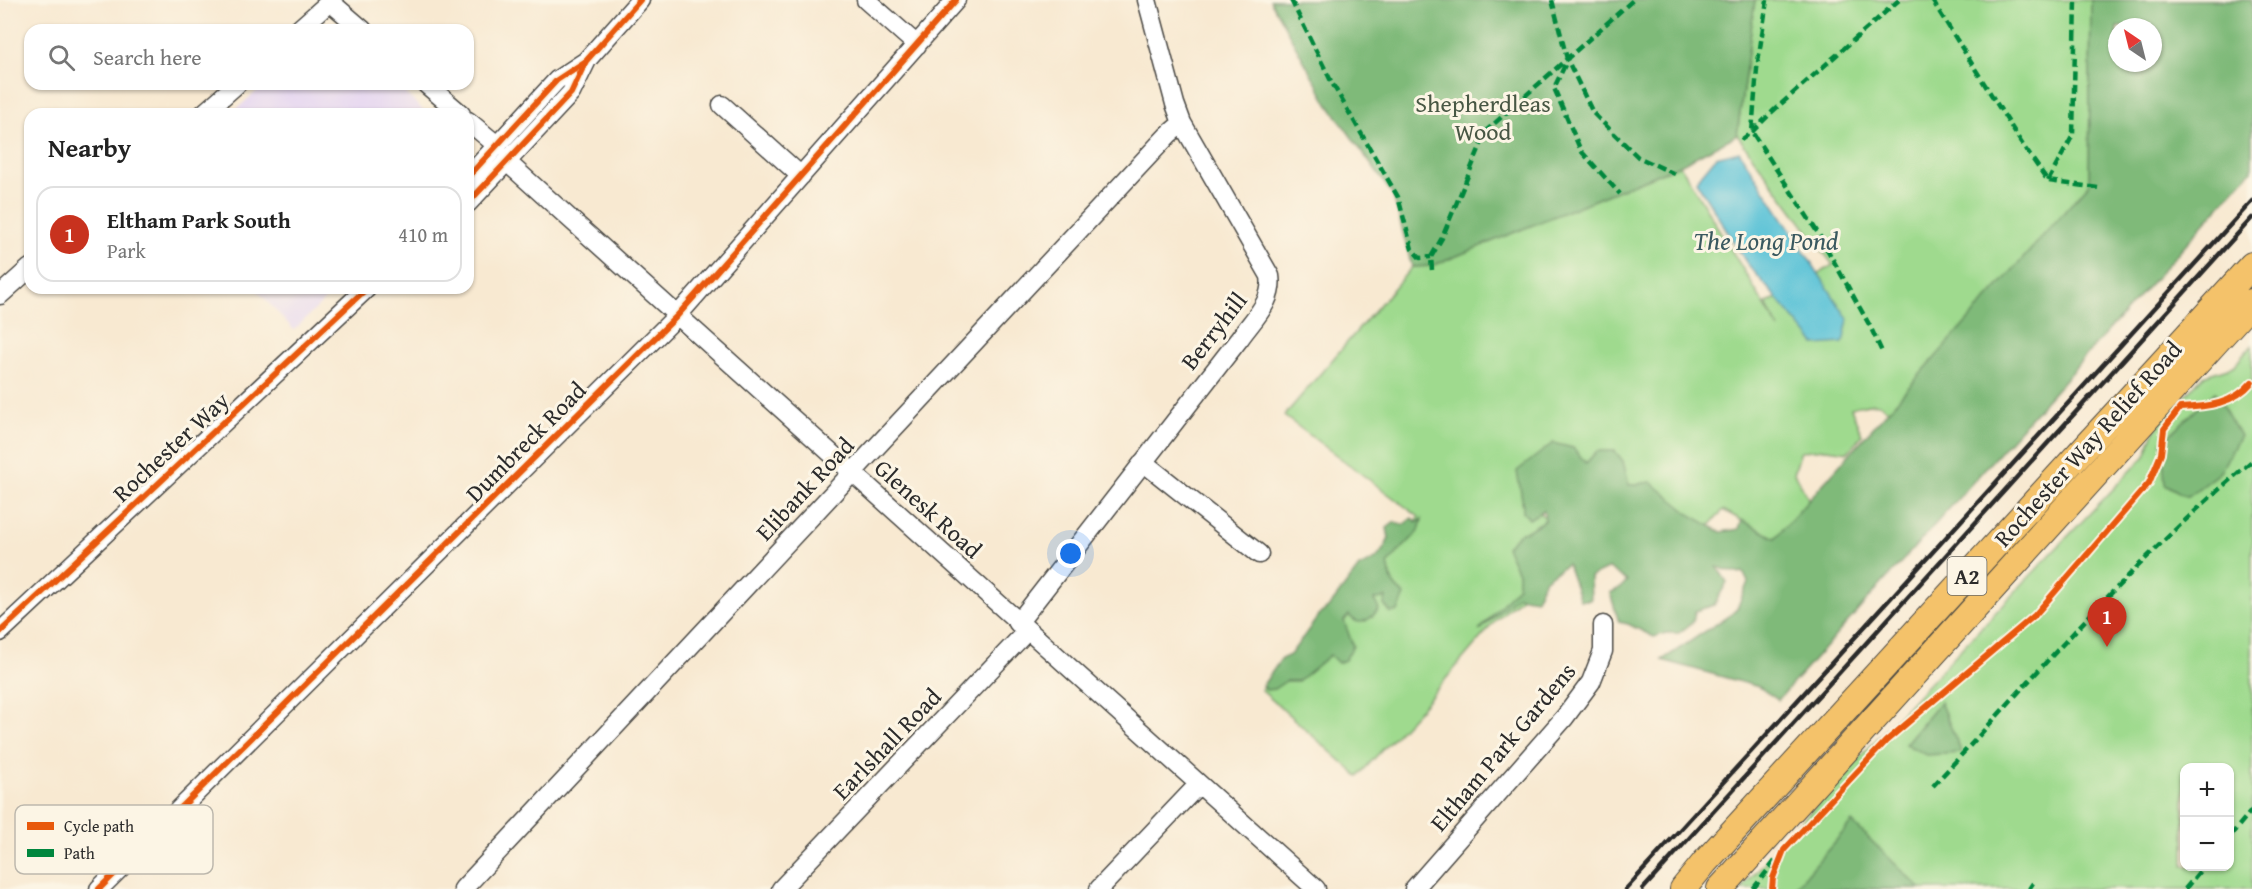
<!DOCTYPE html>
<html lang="en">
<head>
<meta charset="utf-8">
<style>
	:root { --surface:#fff; --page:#f2f2f2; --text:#222; --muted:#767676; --line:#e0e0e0; --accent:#c8321e }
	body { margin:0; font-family:"Gentium Book Plus",serif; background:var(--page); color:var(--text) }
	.controls { position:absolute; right:18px; bottom:18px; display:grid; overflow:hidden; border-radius:12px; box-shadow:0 2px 4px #0004 }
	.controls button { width:54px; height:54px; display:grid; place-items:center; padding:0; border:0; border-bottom:2px solid var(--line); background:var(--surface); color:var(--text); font:30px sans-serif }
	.compass { position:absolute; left:2108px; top:18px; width:54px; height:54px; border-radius:50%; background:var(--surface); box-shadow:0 2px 4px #0004; rotate:325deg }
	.you { position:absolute; left:1071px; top:554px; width:21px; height:21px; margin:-15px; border:4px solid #fff; border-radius:50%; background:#1a73e8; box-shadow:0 0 0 9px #1a73e833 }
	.badge { display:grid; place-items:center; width:39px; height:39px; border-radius:50%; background:var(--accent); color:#fff; font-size:20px; font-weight:700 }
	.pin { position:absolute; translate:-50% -50px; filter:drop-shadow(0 2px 3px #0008) }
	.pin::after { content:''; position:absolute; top:32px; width:21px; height:18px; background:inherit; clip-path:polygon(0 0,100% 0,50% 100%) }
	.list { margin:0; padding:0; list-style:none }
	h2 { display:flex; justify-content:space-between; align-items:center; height:78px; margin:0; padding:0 24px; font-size:26px }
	h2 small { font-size:20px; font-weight:400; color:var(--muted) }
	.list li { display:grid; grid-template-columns:39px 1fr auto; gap:18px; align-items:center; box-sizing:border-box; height:96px; margin:0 12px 12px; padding:0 12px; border:2px solid var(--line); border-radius:18px }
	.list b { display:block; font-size:22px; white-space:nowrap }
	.list p { margin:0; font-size:20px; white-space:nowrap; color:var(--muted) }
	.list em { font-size:20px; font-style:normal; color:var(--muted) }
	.icon { flex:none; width:33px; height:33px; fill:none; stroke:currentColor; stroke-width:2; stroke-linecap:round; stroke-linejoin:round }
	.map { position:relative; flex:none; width:2252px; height:889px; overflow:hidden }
	.search { position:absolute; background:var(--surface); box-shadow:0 2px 4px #0004; left:24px; top:24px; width:450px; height:66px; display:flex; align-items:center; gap:15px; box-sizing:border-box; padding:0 21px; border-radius:18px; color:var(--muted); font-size:22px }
	.panel { position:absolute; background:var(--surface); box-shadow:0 2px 4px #0004; left:24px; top:108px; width:450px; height:186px; border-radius:18px }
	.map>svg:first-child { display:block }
	.built { fill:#e3d3f3 }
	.green { fill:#9fda8e; stroke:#65825c; stroke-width:1.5; fill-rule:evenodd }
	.forest { fill:#7fba79; stroke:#557252; stroke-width:1.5; fill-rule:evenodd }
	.water { fill:#5ac2d7; stroke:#427681; stroke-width:1.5 }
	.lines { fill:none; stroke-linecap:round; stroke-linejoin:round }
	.minor-casing { stroke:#4a4844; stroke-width:21 }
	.highway-casing { stroke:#4a4844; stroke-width:28 }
	.minor { stroke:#fff; stroke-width:18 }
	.highway { stroke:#f4c26a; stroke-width:26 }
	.rail { stroke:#2b2b2b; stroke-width:4.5 }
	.quiet { stroke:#00873e; stroke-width:4.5; stroke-dasharray:9 4.5; stroke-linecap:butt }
	.cycleway-casing { stroke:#fcf5e5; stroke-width:10 }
	.cycleway { stroke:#e8590c; stroke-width:6 }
	.labels { text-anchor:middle; stroke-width:6; stroke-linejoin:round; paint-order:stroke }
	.shield { fill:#fcf5e5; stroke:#6a6863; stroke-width:1.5 }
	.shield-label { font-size:22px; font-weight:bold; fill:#2b2b2b }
	.park-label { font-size:24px; fill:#485744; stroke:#fcf5e5 }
	.street-label { font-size:24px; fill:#2b2b2b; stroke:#fcf5e5 }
	.water-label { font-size:26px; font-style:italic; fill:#39585f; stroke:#fcf5e5 }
	.key { fill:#fcf5e5; stroke:#bdb8ad; stroke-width:1.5 }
	.key-label { font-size:16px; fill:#2b2b2b }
</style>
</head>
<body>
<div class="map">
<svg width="2252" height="889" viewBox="0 0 2252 889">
	<rect width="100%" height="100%" fill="#fcf5e5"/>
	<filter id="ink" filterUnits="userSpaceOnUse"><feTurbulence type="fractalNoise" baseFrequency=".0167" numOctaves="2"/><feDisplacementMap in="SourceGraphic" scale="12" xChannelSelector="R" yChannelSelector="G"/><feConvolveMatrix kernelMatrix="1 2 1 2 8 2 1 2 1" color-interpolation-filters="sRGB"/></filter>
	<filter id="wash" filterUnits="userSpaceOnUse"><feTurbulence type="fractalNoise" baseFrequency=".008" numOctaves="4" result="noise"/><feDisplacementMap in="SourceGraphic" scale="24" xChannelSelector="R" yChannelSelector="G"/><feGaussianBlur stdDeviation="1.35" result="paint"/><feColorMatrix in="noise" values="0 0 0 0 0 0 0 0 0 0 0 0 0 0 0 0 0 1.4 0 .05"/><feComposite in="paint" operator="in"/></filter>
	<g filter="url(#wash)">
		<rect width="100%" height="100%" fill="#f8e9d1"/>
		<path class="built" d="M265,84H396L427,114H231Z
			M255,288H337L294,330Z"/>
		<path class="green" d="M1755,0H2091L2089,184L1896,420C1880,398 1875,402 1851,408L1862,435L1848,452L1827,449L1801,451L1794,473L1814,509L1775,539L1723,510L1702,535L1527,506L1554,522L1534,586L1496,620L1420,709L1358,776L1261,690L1419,517L1284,416L1412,267L1432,266L1680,165L1779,329L1766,304L1833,265L1737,135Z
			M2252,345V889H1741C1872,741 2008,598 2145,456L2154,431L2203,376L2234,366ZM2184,768H2230V866H2184Z"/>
		<path class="forest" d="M1270,0H1755L1737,135L1680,165L1432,266L1412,267L1393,195L1328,104Z
			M2091,0H2252V170L1778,700L1759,687L1662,660L1736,611L1748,582L1743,572L1740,574L1717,567L1727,582L1714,605L1695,611L1693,622L1679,633H1666L1654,637L1628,624L1619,622L1610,593L1620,588L1627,581L1609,568L1590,577L1591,600H1580L1567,564L1545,579L1536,599L1517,596L1479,631L1518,586V573L1506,547L1521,532L1527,531L1545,520L1544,510L1529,519L1523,512C1523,497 1519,485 1517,471L1553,443L1573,448L1586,463L1597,451H1615L1623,461L1629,485L1651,482L1691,515L1721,532L1739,529L1742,520L1775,538L2089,184ZM2117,27H2153V63H2117Z
			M2215,392L2240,436L2220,472L2187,497L2165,484L2162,442Z
			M1412,518L1417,522L1422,519L1419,531L1388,563C1391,579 1391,585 1405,595L1398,611L1391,613L1384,605L1386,597L1374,600L1379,609C1371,619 1359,629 1349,615L1344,621L1353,646L1345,660L1338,663L1330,655L1298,681H1286L1274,689L1266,690L1263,685L1281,659L1290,655L1320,614L1329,607L1359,567L1376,559L1385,547L1389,538L1387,528L1395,522L1403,525Z
			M1940,702L1962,753L1926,755L1905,744Z
			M1852,822L1921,889H1794Z"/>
		<path class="water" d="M1739,151L1848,319L1843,343L1816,345L1746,262L1696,181L1716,157Z"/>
	</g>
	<g filter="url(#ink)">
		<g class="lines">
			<g class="minor-casing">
				<path id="minor" d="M328,0L363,30
					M866,0L917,45
					M298,30L332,0
					M426,84L461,114
					M722,105L801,176
					M203,114L237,84
					M468,121L498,146
					M508,163L1316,889
					M468,177L557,80L586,61L640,0
					M468,203L571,93L586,62
					M0,295L30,268
					M1143,462L1259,554
					M1018,623L1240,338C1254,318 1274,301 1270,276L1182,123L1175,104L1147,0
					M0,632L367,288
					M99,889L677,316L956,0
					M463,889L1168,135L1182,123
					M781,889L1027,631
					M1099,889L1198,785
					M1414,889L1565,717L1591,682L1603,651V625"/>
			</g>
			<g class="highway-casing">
				<path id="highway" d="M1683,889L1705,862L2252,265
					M1720,889L2252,302"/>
			</g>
			<use href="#minor" class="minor"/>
			<use href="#highway" class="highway"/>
			<path class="rail" d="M1626,889L2252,201
				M1643,889L2252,218"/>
			<path class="quiet" d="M1291,0L1332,83L1398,197L1412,249L1420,258L1431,257
				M1552,0L1567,59L1593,113L1638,157L1675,174
				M1767,0L1757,69L1752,132L1818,233L1870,326L1883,354
				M1932,0L2024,147L2048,181L2099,188
				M1565,65L1554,88L1581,151L1620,194
				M1741,140L1752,132L1773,111L1899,0
				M2048,181L2073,135L2076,0
				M1432,270L1431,257L1442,238L1487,130L1633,0
				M1933,786C2036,674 2135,559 2252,461
				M2230,836L2252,810
				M1753,889L1775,861
				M2029,889L2033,883
				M2185,889L2204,866"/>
			<g class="cycleway-casing">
				<path id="cycleway" d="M468,177L557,80L586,61L640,0
					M468,203L571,93L586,61
					M0,632L367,288
					M99,889L677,316L956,0
					M1772,889L1773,878L1784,850L1886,741L2035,615L2149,483L2161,454L2164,429L2180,408C2207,407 2234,404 2252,382"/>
			</g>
			<use href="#cycleway" class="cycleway"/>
		</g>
	</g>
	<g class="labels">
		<rect class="shield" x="1947.5" y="557" width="39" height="38" rx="4.5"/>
		<g class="shield-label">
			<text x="1967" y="584">A2</text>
		</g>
		<g class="park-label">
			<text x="1483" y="112">Shepherdleas<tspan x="1483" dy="28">Wood</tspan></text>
		</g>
		<g class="street-label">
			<text transform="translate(1214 331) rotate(-52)" y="8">Berryhill</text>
			<text transform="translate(526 442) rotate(-45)" y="8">Dumbreck Road</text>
			<text transform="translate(2088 444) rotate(-48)" y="8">Rochester Way Relief Road</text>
			<text transform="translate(171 447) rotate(-43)" y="8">Rochester Way</text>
			<text transform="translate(805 489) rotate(-47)" y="8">Elibank Road</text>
			<text transform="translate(928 509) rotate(42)" y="8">Glenesk Road</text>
			<text transform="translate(887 744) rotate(-46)" y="8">Earlshall Road</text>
			<text transform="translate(1503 747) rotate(-50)" y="8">Eltham Park Gardens</text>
		</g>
		<g class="water-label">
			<text x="1766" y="250">The Long Pond</text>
		</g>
	</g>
	<rect x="15" y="805" width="198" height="69" rx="9" class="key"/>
	<rect x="27" y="822" width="27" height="8" fill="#e8590c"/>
	<rect x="27" y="849" width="27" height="8" fill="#00873e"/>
	<g class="key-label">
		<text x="64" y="832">Cycle path</text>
		<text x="64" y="859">Path</text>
	</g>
</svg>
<div class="controls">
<button>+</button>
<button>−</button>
</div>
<svg class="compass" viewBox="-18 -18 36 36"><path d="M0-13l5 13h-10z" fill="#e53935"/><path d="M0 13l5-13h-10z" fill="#767676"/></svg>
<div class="you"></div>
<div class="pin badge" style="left:2107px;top:647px">1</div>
<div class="search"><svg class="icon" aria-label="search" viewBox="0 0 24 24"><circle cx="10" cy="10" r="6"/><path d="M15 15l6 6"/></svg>Search here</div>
<section class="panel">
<h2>Nearby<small></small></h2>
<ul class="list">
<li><span class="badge">1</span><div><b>Eltham Park South</b><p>Park</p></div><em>410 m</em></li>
</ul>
</section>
</div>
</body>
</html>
